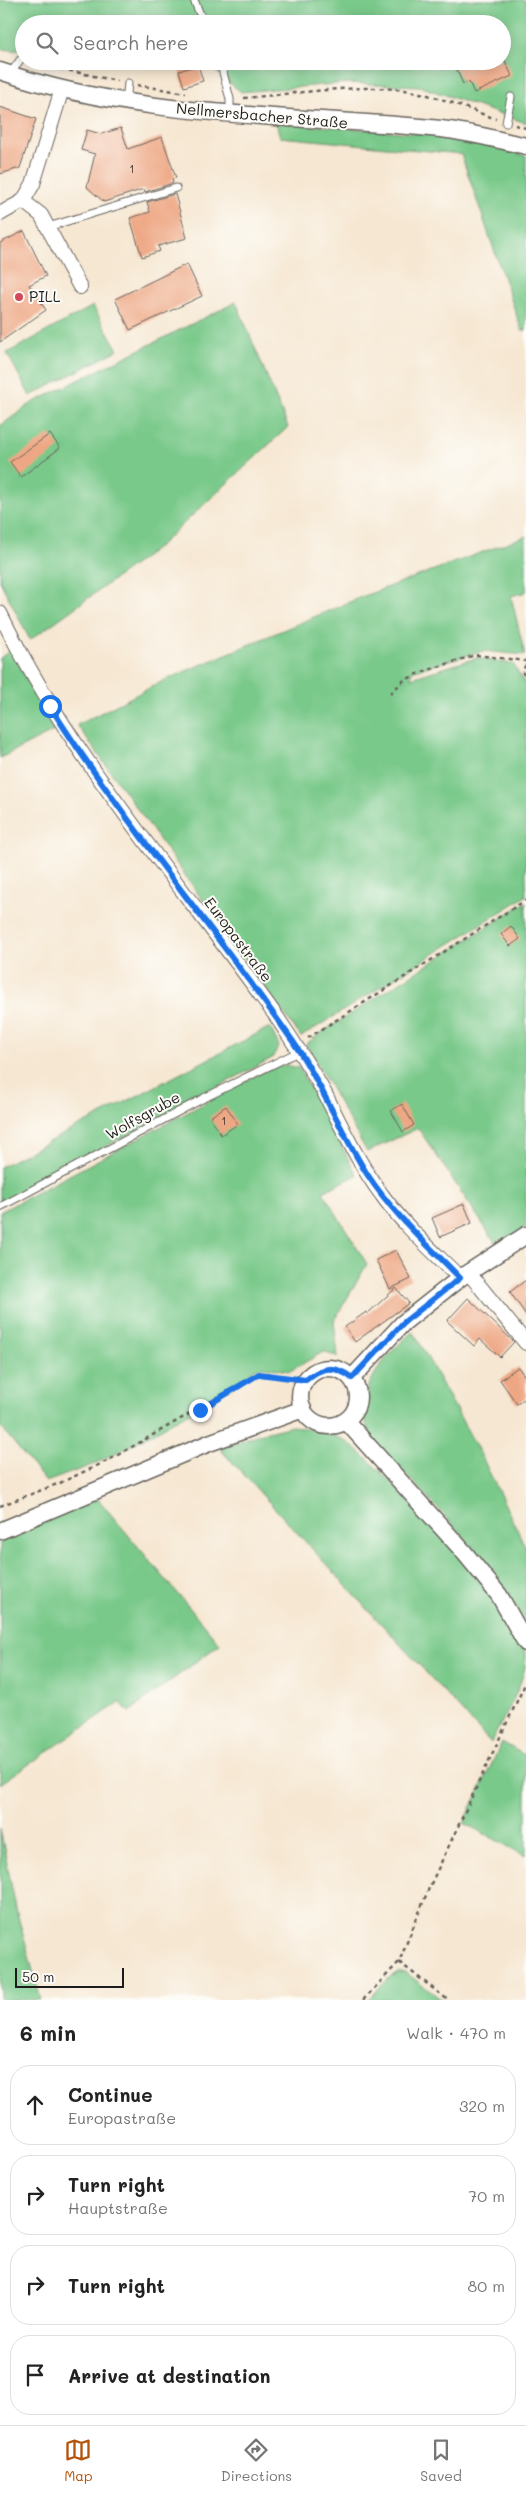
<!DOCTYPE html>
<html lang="en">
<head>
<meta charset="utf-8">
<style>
	:root { --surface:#fff; --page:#f2f2f2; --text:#222; --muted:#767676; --line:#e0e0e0; --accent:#b45309 }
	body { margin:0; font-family:Mali,sans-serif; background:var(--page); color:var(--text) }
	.scale { position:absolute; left:15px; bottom:12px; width:109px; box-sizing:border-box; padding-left:5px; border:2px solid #1c1c1c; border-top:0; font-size:14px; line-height:18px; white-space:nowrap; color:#1c1c1c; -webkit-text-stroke:4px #fdfcf7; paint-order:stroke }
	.stop { position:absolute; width:15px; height:15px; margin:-11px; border:4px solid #1a73e8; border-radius:50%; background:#fff }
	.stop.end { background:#1a73e8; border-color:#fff; box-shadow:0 1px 5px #0008 }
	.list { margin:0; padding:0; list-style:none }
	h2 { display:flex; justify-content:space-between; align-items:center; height:65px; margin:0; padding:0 20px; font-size:21px }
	h2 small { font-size:16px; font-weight:400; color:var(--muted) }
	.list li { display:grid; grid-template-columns:32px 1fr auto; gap:15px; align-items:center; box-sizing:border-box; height:80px; margin:0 10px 10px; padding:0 10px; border:1px solid var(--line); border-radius:20px }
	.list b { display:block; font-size:19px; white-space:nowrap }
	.list p { margin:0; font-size:16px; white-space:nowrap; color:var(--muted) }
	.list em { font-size:16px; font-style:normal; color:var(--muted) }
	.icon { flex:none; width:28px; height:28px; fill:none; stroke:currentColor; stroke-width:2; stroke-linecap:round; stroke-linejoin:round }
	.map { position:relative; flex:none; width:526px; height:2000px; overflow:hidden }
	.search { position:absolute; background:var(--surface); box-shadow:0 2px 12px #0003; left:15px; right:15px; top:15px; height:55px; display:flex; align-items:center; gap:12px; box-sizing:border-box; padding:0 18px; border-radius:28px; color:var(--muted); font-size:19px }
	.sheet { height:425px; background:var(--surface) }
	nav { display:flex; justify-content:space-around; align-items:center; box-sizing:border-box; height:70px; border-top:1px solid var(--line); background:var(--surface); font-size:14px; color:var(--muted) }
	nav a { display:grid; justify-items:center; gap:2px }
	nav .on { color:var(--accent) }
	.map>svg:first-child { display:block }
	.green { fill:#79c98a; stroke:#4a7253 }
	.building { fill:#eea784 }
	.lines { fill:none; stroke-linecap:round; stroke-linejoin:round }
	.service-casing { stroke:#68635c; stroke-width:9 }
	.minor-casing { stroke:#68635c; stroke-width:16 }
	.tertiary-casing { stroke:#68635c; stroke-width:19 }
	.path { stroke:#68635c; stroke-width:2.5; stroke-dasharray:4 4; stroke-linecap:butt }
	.service { stroke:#fff; stroke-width:7 }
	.minor { stroke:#fff; stroke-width:14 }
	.tertiary { stroke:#fff; stroke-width:16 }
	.route { stroke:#1a73e8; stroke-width:6 }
	.poi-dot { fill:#d1495b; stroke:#fdfcf7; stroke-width:2 }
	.labels { text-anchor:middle; stroke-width:4; stroke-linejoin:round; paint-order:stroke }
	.number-label { font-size:12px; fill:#503f36 }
	.street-label { font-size:15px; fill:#1c1c1c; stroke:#fdfcf7 }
	.poi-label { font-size:15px; fill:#1c1c1c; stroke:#fdfcf7; text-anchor:start }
</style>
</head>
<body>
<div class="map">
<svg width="526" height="2000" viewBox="0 0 526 2000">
	<rect width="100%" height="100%" fill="#fdfcf7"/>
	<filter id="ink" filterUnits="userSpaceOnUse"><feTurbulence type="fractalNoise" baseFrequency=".02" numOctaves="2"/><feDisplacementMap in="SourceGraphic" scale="10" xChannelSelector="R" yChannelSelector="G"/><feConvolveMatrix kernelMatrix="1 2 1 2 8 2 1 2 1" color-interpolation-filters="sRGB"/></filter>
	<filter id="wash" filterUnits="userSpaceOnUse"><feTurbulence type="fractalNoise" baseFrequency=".0096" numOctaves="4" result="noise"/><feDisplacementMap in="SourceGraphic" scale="20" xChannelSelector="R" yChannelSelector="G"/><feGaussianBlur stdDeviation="1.12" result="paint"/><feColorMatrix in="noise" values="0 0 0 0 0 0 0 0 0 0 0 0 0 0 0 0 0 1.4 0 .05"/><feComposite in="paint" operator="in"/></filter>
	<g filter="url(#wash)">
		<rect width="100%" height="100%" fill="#f6e7d2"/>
		<path class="green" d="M0,0H526V123L419,86L347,83L241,92L205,63L176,61H502V24H24V51L0,49Z
			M276,123L455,136L526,156V330L522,331L461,154L280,137Z
			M236,302L288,427L156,549L30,640L0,581V426L32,403Z
			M93,306L118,350L30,396L7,353Z
			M526,536V592L511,596L525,655L483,651L412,671L411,678L476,658L513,664L526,685V896L301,1037L77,725L165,680L361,597Z
			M11,650L54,731L0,758V658Z
			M526,902V1227L497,1245L418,1128L367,1152L306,1044L327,1029Z
			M270,1027L279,1046L272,1058L0,1203V1167Z
			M286,1065L299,1068L357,1175L323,1192L367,1264L334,1321L338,1357L323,1352L290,1371L264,1367L255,1369L232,1387L132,1445L92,1465L46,1482L0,1426V1212L269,1069Z
			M411,1333H414L481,1455L526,1548V1625C489,1555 427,1499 374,1441C348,1398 379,1362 411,1333Z
			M292,1426C299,1426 341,1437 346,1441C383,1468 521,1614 526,1657C526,1682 502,1720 491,1743L220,1449L259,1434Z
			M98,1499L220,1644L129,1712L120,1702L0,1784V1539Z
			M502,1742L526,1756V1856L464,1823Z
			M0,1829L17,1913L41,2000H0Z
			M398,1972H405L442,2000H367L390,1977Z"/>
		<g id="blocks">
			<path class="building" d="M453,61H505L512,76L474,93L469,82L463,84Z
				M198,65L203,81L184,87L179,71Z
				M0,107L36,119L20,168L0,174Z
				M121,128L128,149L162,137L176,178L172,179L173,183L145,192L144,189L104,202L87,187L95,154L81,150L87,130L101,134Z
				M175,194L187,238L158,246L160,251L142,257L130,218L150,212L147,202Z
				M24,231L46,276L29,285L46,310L0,342V243Z
				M187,264L202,296L130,330L115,299Z
				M50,434L60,448L21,477L10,462Z
				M511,926L520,939L510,946L501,934Z
				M402,1104L414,1125L403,1132L391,1111Z
				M226,1106L238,1124L221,1135L210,1117Z
				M464,1204L472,1223L440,1237L432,1218Z
				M396,1250L411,1279L390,1289L376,1260Z
				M526,1280V1315L510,1292Z
				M396,1288L409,1303L355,1342L345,1327L366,1312L367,1314Z
				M468,1298L514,1342L500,1357L480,1339L474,1346L447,1321Z
				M518,1367L526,1378V1398L517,1404L500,1380Z"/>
		</g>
	</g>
	<g filter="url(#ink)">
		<use href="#blocks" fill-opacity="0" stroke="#68635c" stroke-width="1"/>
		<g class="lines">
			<g class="service-casing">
				<path id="service" d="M194,0L204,24
					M220,61L230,99V114
					M10,74L20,60
					M126,103L128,83
					M506,123L511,97
					M48,227L176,188
					M0,1207L204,1098L300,1051"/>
			</g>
			<g class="minor-casing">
				<path id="minor" d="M23,201L41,215L80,287
					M0,214L23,201L33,184L62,89
					M0,613C72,761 181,883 276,1016C293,1041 309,1066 324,1092C342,1127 358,1163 382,1195C404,1226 433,1251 460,1278
					M468,1272L526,1343"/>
			</g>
			<g class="tertiary-casing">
				<path id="tertiary" d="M0,71C143,120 293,114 441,129C469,132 498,140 526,146
					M300 1397a29 29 0 1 1 58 0a29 29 0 1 1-58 0Z
					M352,1378L403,1323L460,1278L526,1235
					M346,1421L463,1551L499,1595L526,1643
					M0,1531L209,1443L303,1409"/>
			</g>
			<path class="path" d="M30,62L117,81
				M137,85L186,93
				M244,98C293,94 374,81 420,93C445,99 471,110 496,119
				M515,125L526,128
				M526,665L522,671L526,679
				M390,694L403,681L422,672L475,655L526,661
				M308,1038L526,900
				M0,1506L60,1483L109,1460L259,1374L306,1380
				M399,1962L448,2000
				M363,2000L399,1962L429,1888L526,1682"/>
			<use href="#service" class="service"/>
			<use href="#minor" class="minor"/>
			<use href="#tertiary" class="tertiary"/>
		</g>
	</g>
	<g class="lines" filter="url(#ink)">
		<path class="route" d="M50,706C122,820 209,922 287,1033C319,1077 338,1128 367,1174C393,1214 427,1244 460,1278L403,1323L352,1378C335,1365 322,1366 306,1380L259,1374L200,1410"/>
	</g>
	<circle class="poi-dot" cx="19" cy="297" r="5"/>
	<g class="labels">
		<g class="number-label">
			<text x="132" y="173">1</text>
			<text x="224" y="1125">1</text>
		</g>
		<g class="street-label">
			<text transform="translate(262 116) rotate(5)" y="5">Nellmersbacher Straße</text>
			<text transform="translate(238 940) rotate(53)" y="5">Europastraße</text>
			<text transform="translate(143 1116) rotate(-29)" y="5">Wolfsgrube</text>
		</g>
		<g class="poi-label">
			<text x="29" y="302">PILL</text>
		</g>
	</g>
</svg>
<div class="scale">50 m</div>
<div class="stop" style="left:50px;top:706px"></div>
<div class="stop end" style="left:200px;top:1410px"></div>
<div class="search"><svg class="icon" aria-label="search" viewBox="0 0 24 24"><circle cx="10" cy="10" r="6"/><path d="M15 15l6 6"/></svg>Search here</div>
</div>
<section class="sheet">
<h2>6 min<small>Walk · 470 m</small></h2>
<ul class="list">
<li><svg class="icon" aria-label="ahead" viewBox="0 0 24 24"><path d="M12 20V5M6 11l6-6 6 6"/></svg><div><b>Continue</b><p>Europastraße</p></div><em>320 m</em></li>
<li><svg class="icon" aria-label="right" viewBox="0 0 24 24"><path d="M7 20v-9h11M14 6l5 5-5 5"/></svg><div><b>Turn right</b><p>Hauptstraße</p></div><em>70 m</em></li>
<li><svg class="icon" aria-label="right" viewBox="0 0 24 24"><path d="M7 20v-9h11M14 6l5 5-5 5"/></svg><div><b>Turn right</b></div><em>80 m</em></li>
<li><svg class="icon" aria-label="arrive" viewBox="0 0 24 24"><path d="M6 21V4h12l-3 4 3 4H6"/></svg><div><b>Arrive at destination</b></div></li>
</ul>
</section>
<nav>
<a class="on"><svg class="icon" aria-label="map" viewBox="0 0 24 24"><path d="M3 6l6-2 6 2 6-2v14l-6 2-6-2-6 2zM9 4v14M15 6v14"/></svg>Map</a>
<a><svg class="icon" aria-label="directions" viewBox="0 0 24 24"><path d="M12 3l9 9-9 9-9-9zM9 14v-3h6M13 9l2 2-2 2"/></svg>Directions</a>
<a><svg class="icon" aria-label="saved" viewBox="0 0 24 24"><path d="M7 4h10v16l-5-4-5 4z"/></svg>Saved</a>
</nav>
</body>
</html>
